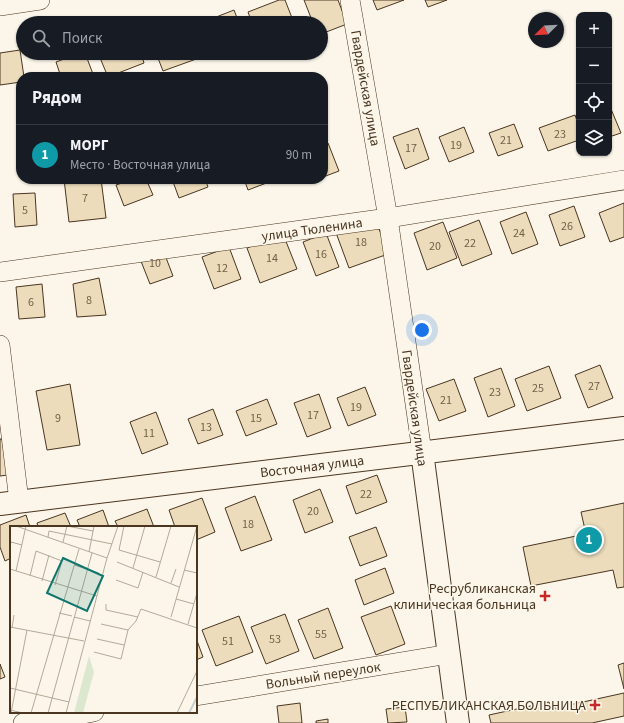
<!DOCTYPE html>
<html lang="ru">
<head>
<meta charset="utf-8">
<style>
	:root { --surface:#171b24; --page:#20242c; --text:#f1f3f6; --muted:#9ea1a6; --line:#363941; --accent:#c62828 }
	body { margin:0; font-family:"Source Sans 3",sans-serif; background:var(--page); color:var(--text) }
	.controls { position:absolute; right:12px; top:12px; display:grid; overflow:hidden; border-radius:8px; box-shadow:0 1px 3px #0004 }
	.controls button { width:36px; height:36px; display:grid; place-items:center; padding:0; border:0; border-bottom:1px solid var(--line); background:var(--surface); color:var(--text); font:20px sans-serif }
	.compass { position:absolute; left:528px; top:12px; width:36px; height:36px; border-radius:50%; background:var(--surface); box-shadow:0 1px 3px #0004; rotate:246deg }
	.you { position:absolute; left:422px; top:330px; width:14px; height:14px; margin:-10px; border:3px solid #fff; border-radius:50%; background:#1a73e8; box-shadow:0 0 0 6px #1a73e833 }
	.badge { display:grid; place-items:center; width:26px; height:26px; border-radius:50%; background:var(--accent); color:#fff; font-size:13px; font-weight:700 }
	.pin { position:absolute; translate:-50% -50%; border:2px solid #fff; box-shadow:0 1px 4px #0006 }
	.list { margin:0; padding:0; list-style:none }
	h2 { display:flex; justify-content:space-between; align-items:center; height:52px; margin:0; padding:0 16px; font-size:17px }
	h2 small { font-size:13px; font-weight:400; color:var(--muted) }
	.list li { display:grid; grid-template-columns:26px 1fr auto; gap:12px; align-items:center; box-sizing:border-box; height:60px; padding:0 16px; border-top:1px solid var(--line) }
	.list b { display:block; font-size:15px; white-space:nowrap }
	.list p { margin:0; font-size:13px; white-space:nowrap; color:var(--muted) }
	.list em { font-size:13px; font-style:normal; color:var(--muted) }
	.icon { flex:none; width:22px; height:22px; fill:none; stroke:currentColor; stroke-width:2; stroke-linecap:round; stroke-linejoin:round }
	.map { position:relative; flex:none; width:624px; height:723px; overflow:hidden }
	.search { position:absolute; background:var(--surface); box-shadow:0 1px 3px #0004; left:16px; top:16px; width:312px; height:44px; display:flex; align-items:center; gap:10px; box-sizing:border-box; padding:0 14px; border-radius:22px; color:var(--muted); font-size:15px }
	.panel { position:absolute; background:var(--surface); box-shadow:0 1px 3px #0004; left:16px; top:72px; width:312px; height:112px; border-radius:16px }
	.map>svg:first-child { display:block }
	.building { fill:#ecdcbc; stroke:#4a3520 }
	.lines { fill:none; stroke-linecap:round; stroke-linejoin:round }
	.street-casing { stroke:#4a3520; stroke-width:20 }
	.secondary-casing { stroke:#4a3520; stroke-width:24 }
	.street { stroke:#fbf6e9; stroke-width:19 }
	.secondary { stroke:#fbf6e9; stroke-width:22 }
	.poi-dot { fill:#c62828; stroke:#fbf6e9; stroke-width:1.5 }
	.labels { text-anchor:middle; stroke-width:3; stroke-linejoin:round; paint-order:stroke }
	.number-label { font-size:12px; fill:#725f47 }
	.street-label { font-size:14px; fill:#4a3520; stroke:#fbf6e9 }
	.poi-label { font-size:14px; fill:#4a3520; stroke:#fbf6e9; text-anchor:end }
	.inset-river { fill:none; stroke:#c9cecd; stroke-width:2 }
	.inset-road { fill:none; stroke:#b4a999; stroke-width:1 }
	.view { fill:#0f766e; fill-opacity:0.15; stroke:#0f766e; stroke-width:2 }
	.inset-edge { fill:none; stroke:#4a3520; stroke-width:2 }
</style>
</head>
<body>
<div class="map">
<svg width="624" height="723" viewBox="0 0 624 723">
	<rect width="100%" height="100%" fill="#fbf6e9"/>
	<path class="building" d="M279,0H285L294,23H252L248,12Z
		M304,0H338L347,24L321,34V23H313Z
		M373,0H404L377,10Z
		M425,0H447L428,7Z
		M234,10L239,23H201Z
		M20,50L24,77H21V82L0,85V53Z
		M80,53H85L93,74L85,77H61L56,62Z
		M98,53H141L144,63L108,77Z
		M156,53H198L199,58L163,71Z
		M611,109L621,133L609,137V110Z
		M575,115L579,126V140L548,151L539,128Z
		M514,124L523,147L498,156L489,133Z
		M464,127L474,152L449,162L439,137Z
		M418,128L429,159L405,169L393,137Z
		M328,143L339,171L323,177V145Z
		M64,179H101L106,218L69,222Z
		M133,179H146L153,195L124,206L116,185Z
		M172,179H205L208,187L179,198Z
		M244,179H277L248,190Z
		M35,193L37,225L15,227L13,194Z
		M624,203V237L610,242L599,213Z
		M574,206L585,237L560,246L549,215Z
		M526,212L538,244L512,254L500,222Z
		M374,215L388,254L349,268L335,230Z
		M479,220L492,254L462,266L449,232Z
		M443,222L457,258L427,270L414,233Z
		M326,233L339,267L316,276L303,242Z
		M283,234L297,269L260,283L247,248Z
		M160,242L173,276L150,284L137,251Z
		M229,247L241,279L214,289L202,257Z
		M99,278L106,315L77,317L73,284Z
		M42,284L45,317L19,319L16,287Z
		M600,365L613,398L588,408L575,375Z
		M549,366L561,398L527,411L515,379Z
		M501,368L515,406L488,417L474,378Z
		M454,379L466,411L439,421L426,389Z
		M70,384L80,445L47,450L36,391Z
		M365,387L376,415L348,426L337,398Z
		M319,394L331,428L307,437L294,403Z
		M267,399L277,424L246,436L236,411Z
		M213,409L223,435L198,444L188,419Z
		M156,412L168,444L142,454L130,422Z
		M0,439H2L8,475L0,476Z
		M377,475L387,502L356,514L346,486Z
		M320,489L333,522L305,533L293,500Z
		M255,496L272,540L241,551L225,508Z
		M202,498L215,532L196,540V527H175L169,510Z
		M624,503V587L617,588L613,570L531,586L523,547L586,534L581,512Z
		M147,509L154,527H118L115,521Z
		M103,510L109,527H80L77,520Z
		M65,513L71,527H38L37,523Z
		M26,515L30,527H11V558L5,561L0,547V525Z
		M376,527L387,556L360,566L349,537Z
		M385,568L394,593L364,605L355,580Z
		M391,606L405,644L376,655L361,617Z
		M328,608L343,648L314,659L298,620Z
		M285,614L299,651L266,664L251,627Z
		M239,616L253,652L216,666L202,630Z
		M196,638L203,657L196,660Z
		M624,663V689L618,665Z
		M0,664L5,677L0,679Z
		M624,693V716L592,723H491L489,715L549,702L551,709Z
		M300,703L302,723H279L277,706Z
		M405,707L407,722L388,723L386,709Z
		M328,719V723H316V721Z"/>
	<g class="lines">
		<g class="street-casing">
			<path id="street" d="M350,0L388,218L422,452
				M0,6L40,0
				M0,272L388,218L624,180
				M0,345L19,501
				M196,696L449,654
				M23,723L48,720
				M48,723V720L94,712"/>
		</g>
		<g class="secondary-casing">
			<path id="secondary" d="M422,452L458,723
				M0,504L624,428"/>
		</g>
		<use href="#street" class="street"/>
		<use href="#secondary" class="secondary"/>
	</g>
	<g class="poi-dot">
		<path d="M543 590h4v4h4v4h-4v4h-4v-4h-4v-4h4z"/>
		<path d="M593 699h4v4h4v4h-4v4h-4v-4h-4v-4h4z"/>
	</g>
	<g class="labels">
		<g class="number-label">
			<text x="560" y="138">23</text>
			<text x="506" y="144">21</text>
			<text x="456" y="149">19</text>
			<text x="411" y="152">17</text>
			<text x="85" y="202">7</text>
			<text x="25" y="214">5</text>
			<text x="567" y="230">26</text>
			<text x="519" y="237">24</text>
			<text x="361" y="246">18</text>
			<text x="470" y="247">22</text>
			<text x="435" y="250">20</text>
			<text x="321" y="258">16</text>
			<text x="272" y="262">14</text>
			<text x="155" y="267">10</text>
			<text x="222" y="272">12</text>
			<text x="89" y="304">8</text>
			<text x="31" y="306">6</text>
			<text x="594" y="390">27</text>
			<text x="538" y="392">25</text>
			<text x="495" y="396">23</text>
			<text x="446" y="404">21</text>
			<text x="356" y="411">19</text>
			<text x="313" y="419">17</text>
			<text x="58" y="422">9</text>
			<text x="256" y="422">15</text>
			<text x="206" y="431">13</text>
			<text x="149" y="437">11</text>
			<text x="366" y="498">22</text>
			<text x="313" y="515">20</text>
			<text x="248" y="528">18</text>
			<text x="321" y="638">55</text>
			<text x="275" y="643">53</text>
			<text x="228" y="645">51</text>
		</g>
		<g class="street-label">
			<text transform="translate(366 88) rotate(80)" y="5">Гвардейская улица</text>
			<text transform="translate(312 229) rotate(-8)" y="5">улица Тюленина</text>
			<text transform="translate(415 408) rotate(82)" y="5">Гвардейская улица</text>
			<text transform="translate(312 466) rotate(-7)" y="5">Восточная улица</text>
			<text transform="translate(323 675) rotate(-9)" y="5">Вольный переулок</text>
		</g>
		<g class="poi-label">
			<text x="536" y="593">Ресрубликанская<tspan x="536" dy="16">клиническая больница</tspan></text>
			<text x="586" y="710">РЕСПУБЛИКАНСКАЯ БОЛЬНИЦА</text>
		</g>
	</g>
	<g transform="translate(10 526)">
		<rect width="187" height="187" fill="#fbf6e9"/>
		<path d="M79,130L84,146L73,187H64Z" fill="#dce7d0"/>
		<path class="inset-river" d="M179,187L187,171"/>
		<path class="inset-road" d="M6,0L97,32M57,0L83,5M114,0L109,24L150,36M38,11L39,5L102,18M53,16L57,0M0,20L1,16L12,19M79,26L84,0M107,36L169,61M64,39L89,47M123,42L135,0M0,43L87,70M174,44L187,47M6,45L16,0M20,50L26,25L52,35L45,59M146,51L161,0M106,54L128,62L133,46M32,55L39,29M161,57L166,43M166,73L184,78M96,78V84L128,91M49,87L62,90M64,91L80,95M161,91L187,0M91,98L118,104M178,98L187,67M0,101L74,115M2,102L4,89M87,113L114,119M84,126L111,133L118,104L126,95L131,83L187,102M0,162L59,176M0,184L13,187M1,187L17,104M21,187L69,23M38,187L82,27M56,187L97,32L108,0M167,187L187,145"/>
		<path class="view" d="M53,32L93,50L77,85L37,67Z"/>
		<rect width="187" height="187" class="inset-edge"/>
	</g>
</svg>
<div class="controls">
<button>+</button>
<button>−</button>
<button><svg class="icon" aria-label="locate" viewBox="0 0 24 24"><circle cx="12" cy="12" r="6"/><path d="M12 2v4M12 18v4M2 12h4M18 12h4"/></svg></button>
<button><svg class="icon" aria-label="layers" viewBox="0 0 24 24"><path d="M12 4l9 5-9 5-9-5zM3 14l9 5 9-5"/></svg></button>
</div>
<svg class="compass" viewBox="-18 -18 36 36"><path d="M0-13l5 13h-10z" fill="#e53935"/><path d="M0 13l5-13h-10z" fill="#9ea1a6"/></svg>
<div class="you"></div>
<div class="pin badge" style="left:589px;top:540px;background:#0f9aa8">1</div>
<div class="search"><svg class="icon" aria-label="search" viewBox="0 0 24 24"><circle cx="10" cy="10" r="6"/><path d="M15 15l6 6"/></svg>Поиск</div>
<section class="panel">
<h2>Рядом<small></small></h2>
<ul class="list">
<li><span class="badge" style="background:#0f9aa8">1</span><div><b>МОРГ</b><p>Место · Восточная улица</p></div><em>90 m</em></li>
</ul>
</section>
</div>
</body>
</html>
